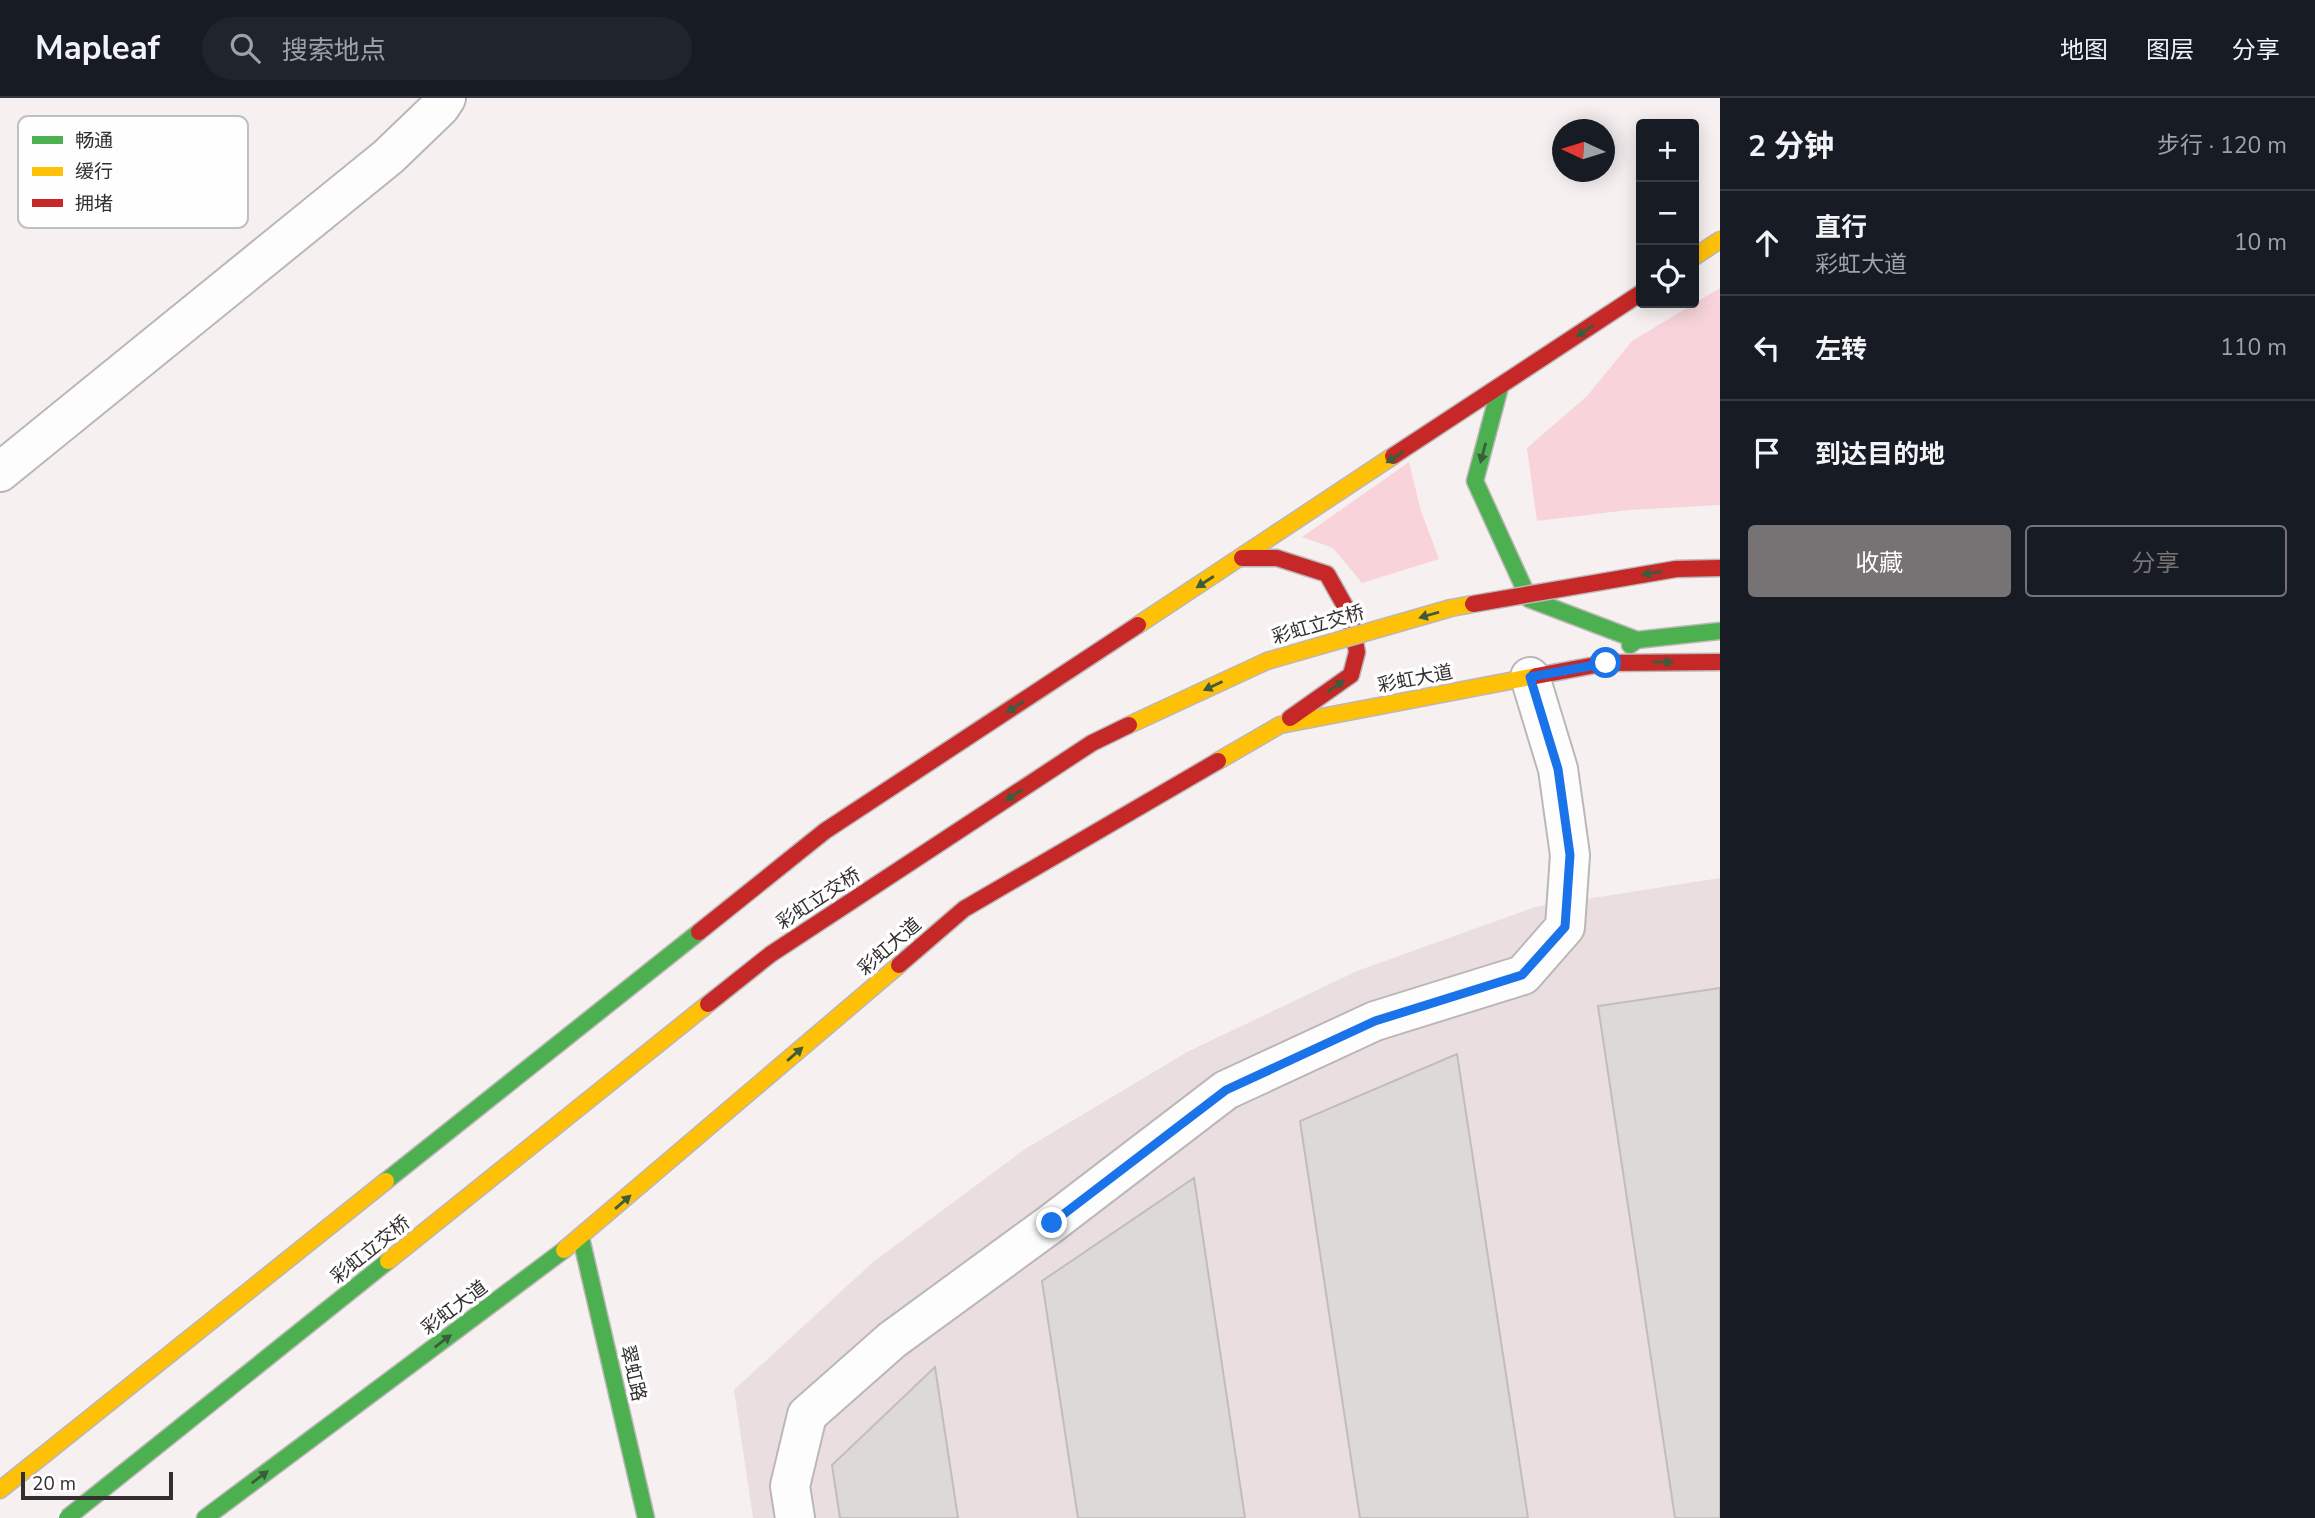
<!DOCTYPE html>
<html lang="zh">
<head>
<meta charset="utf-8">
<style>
	:root { --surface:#171b24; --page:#20242c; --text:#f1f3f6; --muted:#9ea1a6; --line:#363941; --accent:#777374 }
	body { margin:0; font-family:"Nunito Sans","Noto Sans SC",sans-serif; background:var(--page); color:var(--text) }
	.controls { position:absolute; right:21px; top:21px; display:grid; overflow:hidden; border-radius:7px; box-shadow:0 4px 18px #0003 }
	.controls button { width:63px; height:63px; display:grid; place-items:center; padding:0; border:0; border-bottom:2px solid var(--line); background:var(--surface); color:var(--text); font:35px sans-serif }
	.compass { position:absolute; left:1552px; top:21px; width:63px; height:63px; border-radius:50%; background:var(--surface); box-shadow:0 4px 18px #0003; rotate:274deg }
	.scale { position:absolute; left:21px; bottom:18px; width:152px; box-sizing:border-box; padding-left:7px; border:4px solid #332f30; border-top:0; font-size:19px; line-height:24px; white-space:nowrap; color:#332f30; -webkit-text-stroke:5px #fefefe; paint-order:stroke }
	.stop { position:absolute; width:21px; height:21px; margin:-16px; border:5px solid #1a73e8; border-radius:50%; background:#fff }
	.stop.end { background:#1a73e8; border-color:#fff; box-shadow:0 2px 7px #0008 }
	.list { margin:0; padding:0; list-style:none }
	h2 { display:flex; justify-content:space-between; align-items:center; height:91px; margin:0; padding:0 28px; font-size:30px }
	h2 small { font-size:23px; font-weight:400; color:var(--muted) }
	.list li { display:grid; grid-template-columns:46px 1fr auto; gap:21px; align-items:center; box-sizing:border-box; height:105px; padding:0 28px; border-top:2px solid var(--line) }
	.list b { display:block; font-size:26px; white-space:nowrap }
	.list p { margin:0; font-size:23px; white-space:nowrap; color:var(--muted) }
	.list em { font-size:23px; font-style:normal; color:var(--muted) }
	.actions { display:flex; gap:14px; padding:21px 28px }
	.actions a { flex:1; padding:16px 0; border:2px solid var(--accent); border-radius:7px; text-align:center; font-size:24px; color:var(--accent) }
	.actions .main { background:var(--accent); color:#fff }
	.icon { flex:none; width:38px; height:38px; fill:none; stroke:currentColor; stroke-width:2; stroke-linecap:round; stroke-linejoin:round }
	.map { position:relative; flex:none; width:1720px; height:1420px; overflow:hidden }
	header { display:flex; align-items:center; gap:42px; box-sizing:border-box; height:98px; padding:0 35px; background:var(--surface); border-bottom:2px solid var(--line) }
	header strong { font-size:33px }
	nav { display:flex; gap:38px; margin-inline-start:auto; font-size:24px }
	.search { width:490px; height:63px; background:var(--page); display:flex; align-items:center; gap:18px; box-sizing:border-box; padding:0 24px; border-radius:38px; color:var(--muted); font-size:26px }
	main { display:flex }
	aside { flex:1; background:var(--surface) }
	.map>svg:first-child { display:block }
	.built { fill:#eadee1 }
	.green { fill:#f8d4da }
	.building { fill:#ddd9d9; stroke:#c1bdbe; stroke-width:2 }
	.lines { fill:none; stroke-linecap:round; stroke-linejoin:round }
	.street-casing { stroke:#bbb7b7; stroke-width:42 }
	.fast-casing { stroke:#bbb7b7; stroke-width:19 }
	.slow-casing { stroke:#bbb7b7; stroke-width:19 }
	.jam-casing { stroke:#bbb7b7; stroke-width:19 }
	.street { stroke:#fefdfd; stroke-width:38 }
	.fast { stroke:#4caf50; stroke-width:16 }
	.slow { stroke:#ffc107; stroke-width:16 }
	.jam { stroke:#c62828; stroke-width:16 }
	.fast-bridge-casing { stroke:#bbb7b7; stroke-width:19; stroke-linecap:butt }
	.slow-bridge-casing { stroke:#bbb7b7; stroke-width:19; stroke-linecap:butt }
	.jam-bridge-casing { stroke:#bbb7b7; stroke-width:19; stroke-linecap:butt }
	.fast-bridge { stroke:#4caf50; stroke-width:16 }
	.slow-bridge { stroke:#ffc107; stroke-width:16 }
	.jam-bridge { stroke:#c62828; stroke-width:16 }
	.oneway { fill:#3c5c3b }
	.route { stroke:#1a73e8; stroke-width:9 }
	.labels { text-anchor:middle; stroke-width:7; stroke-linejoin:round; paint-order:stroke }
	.street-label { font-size:19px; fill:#332f30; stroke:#fefefe }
	.key { fill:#fefefe; stroke:#c1c0c0; stroke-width:2 }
	.key-label { font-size:19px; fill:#332f30 }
</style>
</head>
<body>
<header>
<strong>Mapleaf</strong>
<div class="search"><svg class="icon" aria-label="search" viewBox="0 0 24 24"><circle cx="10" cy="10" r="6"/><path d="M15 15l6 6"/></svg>搜索地点</div>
<nav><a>地图</a><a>图层</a><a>分享</a></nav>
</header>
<main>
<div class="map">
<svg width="1720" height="1420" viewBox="0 0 1720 1420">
	<rect width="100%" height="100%" fill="#f6f0f1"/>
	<path class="built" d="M1720,780V1420H753L734,1292L873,1164L1025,1051L1187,954L1357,873L1535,809Z"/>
	<path class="green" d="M1720,190V407L1629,412L1537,423L1527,350L1587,298L1632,243Z
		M1409,364L1421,413L1439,461L1362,485L1333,450L1302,439Z"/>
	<path class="building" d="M1720,890V1420H1675L1598,908Z
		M1457,956L1528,1420H1360L1300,1023Z
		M1194,1080L1245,1420H1078L1042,1183Z
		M935,1269L958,1420H840L832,1367Z"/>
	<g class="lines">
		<g class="street-casing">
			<path id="street" d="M0,374L388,59L440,9L446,0
				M795,1420L790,1388L807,1317L892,1242L1052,1125L1226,992L1375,923L1523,877L1565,829L1570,757L1558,671L1530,579"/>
		</g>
		<g class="fast-casing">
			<path id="fast" d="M1500,289L1475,383L1529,501L1637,542
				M1630,547L1637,542L1720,533
				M386,1083L699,834
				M581,1140L646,1420
				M205,1420L564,1152"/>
		</g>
		<g class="slow-casing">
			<path id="slow" d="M1694,159L1720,142
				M1138,527L1393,358
				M1218,663L1280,627L1536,578
				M564,1152L899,867
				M0,1392L386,1083"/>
		</g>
		<g class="jam-casing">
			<path id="jam" d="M1393,358L1641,195
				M1242,460H1277L1327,476L1350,517L1357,554L1351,577L1290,620
				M1536,578L1606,565L1720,564
				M699,834L825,733L1138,527
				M899,867L964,811L1218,663"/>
		</g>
		<use href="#street" class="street"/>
		<use href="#fast" class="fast"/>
		<use href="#slow" class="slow"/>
		<use href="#jam" class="jam"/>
		<g class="fast-bridge-casing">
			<path id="fast-bridge" d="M67,1420L388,1163"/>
		</g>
		<g class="slow-bridge-casing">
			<path id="slow-bridge" d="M1129,627L1267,563L1451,510L1473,506
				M388,1163L708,906"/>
		</g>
		<g class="jam-bridge-casing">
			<path id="jam-bridge" d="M1473,506L1676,471L1720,470
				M708,906L771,856L1092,645L1129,627"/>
		</g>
		<use href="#fast-bridge" class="fast-bridge"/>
		<use href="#slow-bridge" class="slow-bridge"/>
		<use href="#jam-bridge" class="jam-bridge"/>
	</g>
	<defs><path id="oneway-solid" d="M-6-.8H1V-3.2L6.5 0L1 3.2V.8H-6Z" transform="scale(1.75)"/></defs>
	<g class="oneway">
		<use href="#oneway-solid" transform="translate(1585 233) rotate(146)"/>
		<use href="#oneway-solid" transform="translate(1483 355) rotate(105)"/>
		<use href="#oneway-solid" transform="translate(1395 359) rotate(147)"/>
		<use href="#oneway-solid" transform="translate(1652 475) rotate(170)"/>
		<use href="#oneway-solid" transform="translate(1205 484) rotate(147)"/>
		<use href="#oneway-solid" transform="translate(1429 517) rotate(164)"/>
		<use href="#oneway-solid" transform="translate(1663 564)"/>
		<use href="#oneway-solid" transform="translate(1213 588) rotate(155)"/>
		<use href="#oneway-solid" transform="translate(1336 588) rotate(-35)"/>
		<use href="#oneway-solid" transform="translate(1015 609) rotate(147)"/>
		<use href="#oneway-solid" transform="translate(1014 697) rotate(147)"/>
		<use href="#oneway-solid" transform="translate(795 956) rotate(-41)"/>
		<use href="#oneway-solid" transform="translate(623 1104) rotate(-41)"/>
		<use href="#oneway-solid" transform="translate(443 1243) rotate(-37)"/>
		<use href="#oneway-solid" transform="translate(260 1379) rotate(-37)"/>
	</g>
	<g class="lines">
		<path class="route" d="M1052,1125L1226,992L1375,923L1522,877L1565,829L1570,757L1558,671L1530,579L1606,565"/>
	</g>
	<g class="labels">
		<g class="street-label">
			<text transform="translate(1318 526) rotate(-16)" y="7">彩虹立交桥</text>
			<text transform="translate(1415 580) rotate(-11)" y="7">彩虹大道</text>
			<text transform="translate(818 800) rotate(-33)" y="7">彩虹立交桥</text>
			<text transform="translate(889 848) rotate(-41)" y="7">彩虹大道</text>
			<text transform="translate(370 1151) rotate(-39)" y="7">彩虹立交桥</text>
			<text transform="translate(454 1209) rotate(-37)" y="7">彩虹大道</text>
			<text transform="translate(634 1275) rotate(77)" y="7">翠虹路</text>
		</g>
	</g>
	<rect x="18" y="18" width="230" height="112" rx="10" class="key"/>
	<rect x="32" y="38" width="31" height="8" fill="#4caf50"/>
	<rect x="32" y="69" width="31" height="9" fill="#ffc107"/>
	<rect x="32" y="101" width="31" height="8" fill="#c62828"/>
	<g class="key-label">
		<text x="75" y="49">畅通</text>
		<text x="75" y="80">缓行</text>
		<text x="75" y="112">拥堵</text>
	</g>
</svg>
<div class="controls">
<button>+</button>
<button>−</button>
<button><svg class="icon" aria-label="locate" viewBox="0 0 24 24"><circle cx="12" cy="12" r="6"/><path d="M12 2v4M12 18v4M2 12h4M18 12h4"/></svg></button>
</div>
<svg class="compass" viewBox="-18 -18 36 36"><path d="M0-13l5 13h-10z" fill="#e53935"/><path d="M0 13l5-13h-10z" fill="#9ea1a6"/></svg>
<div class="scale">20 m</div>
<div class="stop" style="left:1606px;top:565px"></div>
<div class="stop end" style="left:1052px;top:1125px"></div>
</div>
<aside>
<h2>2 分钟<small>步行 · 120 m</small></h2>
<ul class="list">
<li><svg class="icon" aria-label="ahead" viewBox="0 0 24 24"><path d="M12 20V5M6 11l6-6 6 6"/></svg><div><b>直行</b><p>彩虹大道</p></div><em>10 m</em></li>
<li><svg class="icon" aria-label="left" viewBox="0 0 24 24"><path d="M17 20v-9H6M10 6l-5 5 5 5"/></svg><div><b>左转</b></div><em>110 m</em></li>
<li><svg class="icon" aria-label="arrive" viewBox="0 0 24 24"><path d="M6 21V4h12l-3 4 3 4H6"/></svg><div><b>到达目的地</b></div></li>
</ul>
<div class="actions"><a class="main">收藏</a><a>分享</a></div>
</aside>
</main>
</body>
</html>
